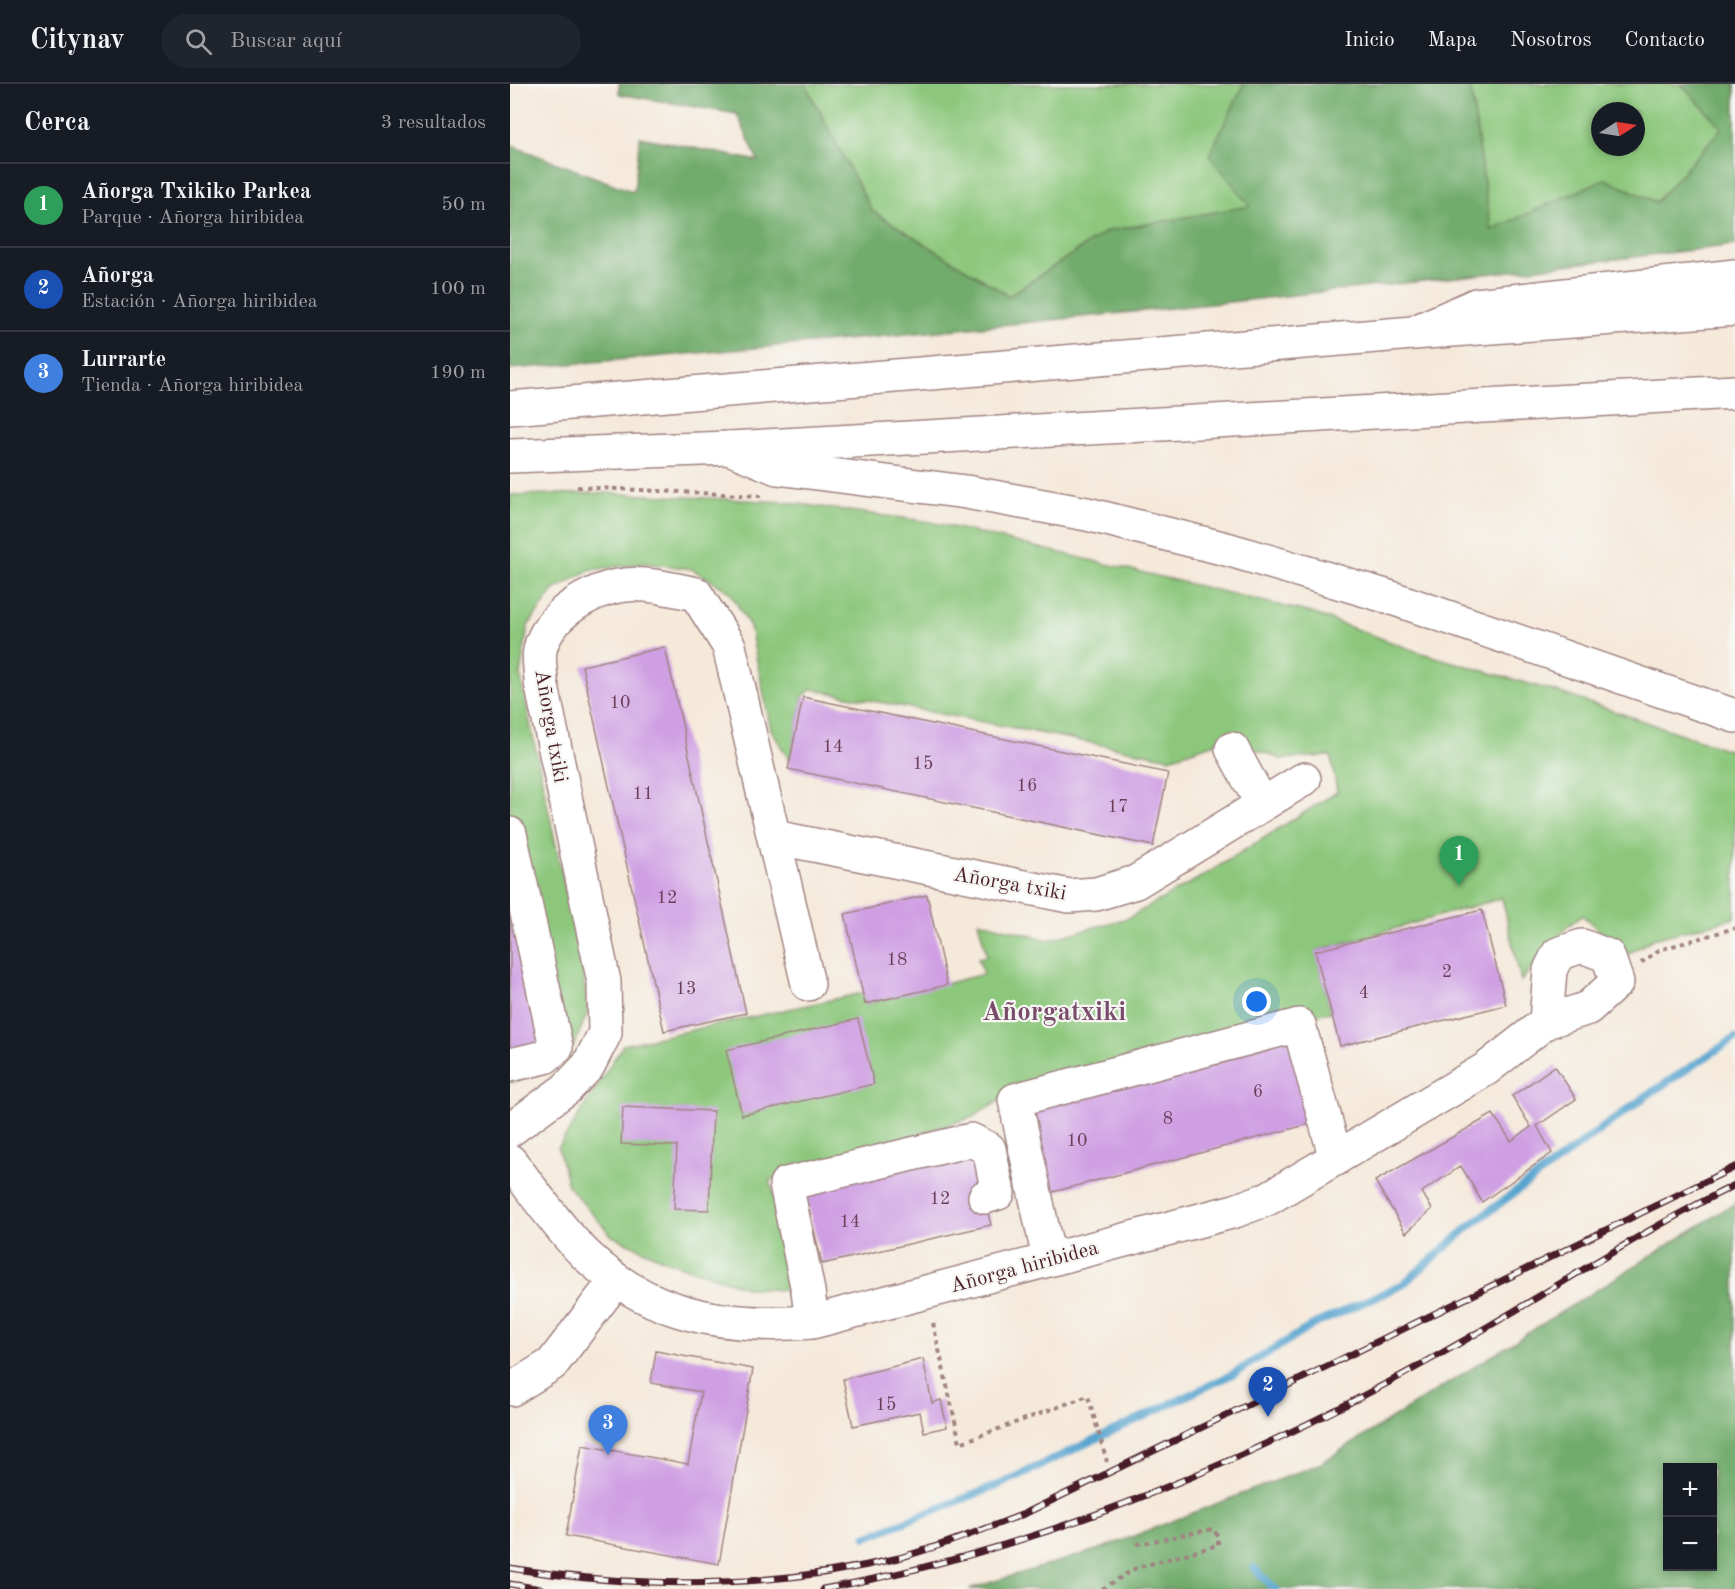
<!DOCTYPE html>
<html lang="es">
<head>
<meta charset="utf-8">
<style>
	:root { --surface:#171b24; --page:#20242c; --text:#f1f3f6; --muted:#9ea1a6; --line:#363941; --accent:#d690ce }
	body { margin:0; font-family:"Old Standard TT",serif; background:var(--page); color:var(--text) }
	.controls { position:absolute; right:18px; bottom:18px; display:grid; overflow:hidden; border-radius:0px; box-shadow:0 3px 9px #0003 }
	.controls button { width:54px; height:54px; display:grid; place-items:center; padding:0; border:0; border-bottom:2px solid var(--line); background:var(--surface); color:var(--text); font:30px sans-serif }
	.compass { position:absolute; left:1081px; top:18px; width:54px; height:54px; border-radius:50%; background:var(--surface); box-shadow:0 3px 9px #0003; rotate:78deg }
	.you { position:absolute; left:747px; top:918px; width:21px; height:21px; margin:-15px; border:4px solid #fff; border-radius:50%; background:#1a73e8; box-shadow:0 0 0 9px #1a73e833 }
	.badge { display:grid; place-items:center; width:39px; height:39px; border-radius:50%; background:var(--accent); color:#fff; font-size:20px; font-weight:700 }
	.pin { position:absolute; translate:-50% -50px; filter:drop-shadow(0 2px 3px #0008) }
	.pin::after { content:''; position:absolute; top:32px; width:21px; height:18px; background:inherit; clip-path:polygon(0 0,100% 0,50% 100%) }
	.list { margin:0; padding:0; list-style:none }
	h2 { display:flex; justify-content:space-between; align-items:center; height:78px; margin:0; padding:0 24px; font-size:26px }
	h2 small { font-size:20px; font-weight:400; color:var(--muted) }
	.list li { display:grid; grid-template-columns:39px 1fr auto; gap:18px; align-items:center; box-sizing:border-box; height:84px; padding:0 24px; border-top:2px solid var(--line) }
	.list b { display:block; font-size:22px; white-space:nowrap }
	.list p { margin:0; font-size:20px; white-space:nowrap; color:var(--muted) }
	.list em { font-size:20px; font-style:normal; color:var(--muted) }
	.icon { flex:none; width:33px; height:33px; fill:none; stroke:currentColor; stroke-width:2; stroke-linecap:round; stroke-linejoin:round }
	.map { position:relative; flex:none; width:1225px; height:1505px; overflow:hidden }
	header { display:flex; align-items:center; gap:36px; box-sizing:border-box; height:84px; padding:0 30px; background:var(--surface); border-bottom:2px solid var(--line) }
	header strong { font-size:28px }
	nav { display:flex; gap:33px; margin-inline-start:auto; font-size:21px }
	.search { width:420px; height:54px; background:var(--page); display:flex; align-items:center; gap:15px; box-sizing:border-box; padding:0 21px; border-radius:33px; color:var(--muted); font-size:22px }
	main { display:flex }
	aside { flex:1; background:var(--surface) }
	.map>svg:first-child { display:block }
	.green { fill:#8cc77c; stroke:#6b7354; stroke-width:1.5; fill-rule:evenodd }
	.forest { fill:#71ac6c; stroke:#5e664c; stroke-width:1.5; fill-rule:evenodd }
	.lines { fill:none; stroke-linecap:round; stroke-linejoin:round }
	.stream { stroke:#56a4cf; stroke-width:8 }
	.building { fill:#cf9fe3 }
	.minor-casing { stroke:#a08482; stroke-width:36 }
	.major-casing { stroke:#a08482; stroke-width:36 }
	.highway-casing { stroke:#a08482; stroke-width:36 }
	.path { stroke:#a08482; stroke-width:4; stroke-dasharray:4.5 4.5; stroke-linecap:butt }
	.minor { stroke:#fff; stroke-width:33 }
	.major { stroke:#fff; stroke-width:33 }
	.highway { stroke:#fff; stroke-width:33 }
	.rail-casing { stroke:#4a1f2b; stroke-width:7 }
	.rail { stroke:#f6f6f2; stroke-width:4.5; stroke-dasharray:14; stroke-linecap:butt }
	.labels { text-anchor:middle; stroke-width:4.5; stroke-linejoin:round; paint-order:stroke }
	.number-label { font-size:18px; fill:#6b3f59 }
	.street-label { font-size:21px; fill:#4a1f2b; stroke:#f6f6f2 }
	.district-label { font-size:27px; font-weight:bold; fill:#794c6b; stroke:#f6f6f2 }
</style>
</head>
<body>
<header>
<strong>Citynav</strong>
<div class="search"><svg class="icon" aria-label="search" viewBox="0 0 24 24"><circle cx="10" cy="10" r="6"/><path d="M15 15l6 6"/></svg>Buscar aquí</div>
<nav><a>Inicio</a><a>Mapa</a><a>Nosotros</a><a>Contacto</a></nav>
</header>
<main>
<aside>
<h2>Cerca<small>3 resultados</small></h2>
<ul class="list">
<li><span class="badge" style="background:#2e9e5b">1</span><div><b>Añorga Txikiko Parkea</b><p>Parque · Añorga hiribidea</p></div><em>50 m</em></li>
<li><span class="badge" style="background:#1a4fb4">2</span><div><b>Añorga</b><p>Estación · Añorga hiribidea</p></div><em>100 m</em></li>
<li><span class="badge" style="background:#3f7fe0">3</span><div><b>Lurrarte</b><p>Tienda · Añorga hiribidea</p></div><em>190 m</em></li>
</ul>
</aside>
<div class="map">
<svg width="1225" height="1505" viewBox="0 0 1225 1505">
	<rect width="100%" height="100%" fill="#f6f6f2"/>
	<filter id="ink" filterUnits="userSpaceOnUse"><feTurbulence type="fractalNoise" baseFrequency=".0167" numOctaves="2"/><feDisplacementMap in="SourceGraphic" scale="12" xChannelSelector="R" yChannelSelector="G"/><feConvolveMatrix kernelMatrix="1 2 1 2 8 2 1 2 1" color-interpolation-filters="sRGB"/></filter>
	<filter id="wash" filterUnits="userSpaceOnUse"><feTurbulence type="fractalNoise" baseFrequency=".008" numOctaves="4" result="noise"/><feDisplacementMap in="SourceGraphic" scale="24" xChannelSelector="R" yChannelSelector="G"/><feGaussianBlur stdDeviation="1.35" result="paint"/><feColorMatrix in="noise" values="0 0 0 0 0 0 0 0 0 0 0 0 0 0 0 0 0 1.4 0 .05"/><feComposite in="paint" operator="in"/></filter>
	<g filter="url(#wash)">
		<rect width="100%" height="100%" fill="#f5e9da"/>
		<path class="green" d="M295,0H734L700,71L741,122L597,147L499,212L362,127Z
			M960,0H1171L1212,44L1146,118L1095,95L981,146ZM1090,27H1126V63H1090Z
			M96,409L274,418L421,438L802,529L908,568L1044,607L1225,668V834L1143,855L1116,871L1072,831L1057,843L1011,897L992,814L806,867L821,928L669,959L506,1006L463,1033L260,1096L286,1207L238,1204L159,1178L102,1152L58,1102L48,1064L113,961L353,909L355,920L474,890L468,874L477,872L468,837L538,856L618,834L693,792L827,708L821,672L771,675L718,655L660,674L301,605L293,613L280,677L261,646L240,543L220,508L182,485L137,479L80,486L44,506L18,542L10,591L73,890L78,928L64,961L36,987L0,999V411Z"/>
		<path class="forest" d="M109,0H295L362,127L499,212L597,147L740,122L699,71L734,0H960L981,146L1095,95L1146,118L1212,44L1171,0H1225V161C818,210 409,252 0,285V61L124,108L130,53L248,77L227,30L109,10Z
			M1225,1119V1505H459L593,1464L811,1379ZM1158,1384H1202V1482H1158Z"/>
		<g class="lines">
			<path class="stream" d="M356,1453L491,1400L723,1290L805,1240L892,1201L962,1140L1136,1012L1225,954
				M744,1484L765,1505"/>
		</g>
		<g id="blocks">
			<path class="building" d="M155,563L236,929L154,947L72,582Z
				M293,613L658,689L643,762L278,685Z
				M417,811L437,901L355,920L335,830Z
				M0,812L33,961L0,969Z
				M972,826L996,921L830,962L805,867Z
				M348,935L364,1000L232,1031L216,966Z
				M783,950L807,1038L539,1109L516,1021Z
				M1045,982L1066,1015L1027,1042L1042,1069L972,1118L951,1082L912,1108L922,1125L896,1149L865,1097L983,1030L1001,1057L1021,1043L1002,1012Z
				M113,1023L203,1027L199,1126L164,1125L167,1062L111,1060Z
				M463,1064L481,1141L312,1180L294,1104Z
				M146,1267L243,1285L209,1480L56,1452L72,1361L178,1380L191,1308L141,1299Z
				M413,1275L422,1319L431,1316L437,1343L414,1348L410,1328L343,1342L333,1295Z"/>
		</g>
	</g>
	<g filter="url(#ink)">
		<use href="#blocks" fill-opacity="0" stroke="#a08482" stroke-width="1.5"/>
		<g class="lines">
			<g class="minor-casing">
				<path id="minor" d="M722,665L752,720
					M0,750L46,963L35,973L0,981
					M264,753L559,812L586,810L626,798L794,695
					M0,1046L56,1005L78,982L95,949L94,898L31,598C31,588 28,576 30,566C33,550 46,534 58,525C105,491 134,499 186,510L219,562L298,900
					M0,1077C20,1103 38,1129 60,1154C125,1229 207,1245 302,1238L725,1127L757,1115L976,985L1036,938L1078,924L1107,898L1098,872L1072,862L1048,870L1040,886L1036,938
					M539,1175L505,1016L789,941L826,1075
					M302,1238L298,1207L276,1100L461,1056L479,1065L488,1109L475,1113
					M2,1305L42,1280L106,1196"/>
			</g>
			<g class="major-casing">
				<path id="major" d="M0,324L903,249L966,221L1225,192
					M0,372L219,364L267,384L456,408L577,430L720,466L879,513L1225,632"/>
			</g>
			<g class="highway-casing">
				<path id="highway" d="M903,249L1225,225
					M219,364L1225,308"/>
			</g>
			<path class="path" d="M67,403L251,412
				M1131,879L1149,866L1225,844
				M423,1239L450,1359L578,1312L597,1378
				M592,1505L626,1484L708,1461V1452L703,1445L628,1460L626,1454"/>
			<use href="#minor" class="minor"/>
			<use href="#major" class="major"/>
			<use href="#highway" class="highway"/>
			<g class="rail-casing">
				<path id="rail" d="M0,1484C129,1505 261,1505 389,1474C431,1462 473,1446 514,1430L1225,1083
					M0,1500L31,1505
					M313,1505C527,1466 734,1380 923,1274C1025,1218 1121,1152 1225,1101"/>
			</g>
			<use href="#rail" class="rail"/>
		</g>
	</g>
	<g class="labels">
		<g class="number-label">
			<text x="110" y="624">10</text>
			<text x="323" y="668">14</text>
			<text x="413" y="685">15</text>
			<text x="517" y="707">16</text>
			<text x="133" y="715">11</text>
			<text x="608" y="728">17</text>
			<text x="157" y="819">12</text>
			<text x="387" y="881">18</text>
			<text x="937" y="893">2</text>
			<text x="176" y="910">13</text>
			<text x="854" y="914">4</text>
			<text x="748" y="1013">6</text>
			<text x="658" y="1040">8</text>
			<text x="567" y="1062">10</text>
			<text x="430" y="1120">12</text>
			<text x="340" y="1143">14</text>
			<text x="376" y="1326">15</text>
		</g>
		<g class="street-label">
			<text transform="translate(42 642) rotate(80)" y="7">Añorga txiki</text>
			<text transform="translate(500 799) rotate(10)" y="7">Añorga txiki</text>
			<text transform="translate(514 1182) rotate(-15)" y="7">Añorga hiribidea</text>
		</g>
		<g class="district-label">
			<text x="544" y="936">Añorgatxiki</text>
		</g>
	</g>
</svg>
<div class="controls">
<button>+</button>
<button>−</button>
</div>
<svg class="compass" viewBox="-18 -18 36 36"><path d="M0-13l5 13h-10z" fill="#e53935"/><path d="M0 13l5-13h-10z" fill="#9ea1a6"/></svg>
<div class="you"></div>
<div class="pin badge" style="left:949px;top:802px;background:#2e9e5b">1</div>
<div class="pin badge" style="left:758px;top:1333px;background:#1a4fb4">2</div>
<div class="pin badge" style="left:98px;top:1371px;background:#3f7fe0">3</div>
</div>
</main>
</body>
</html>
